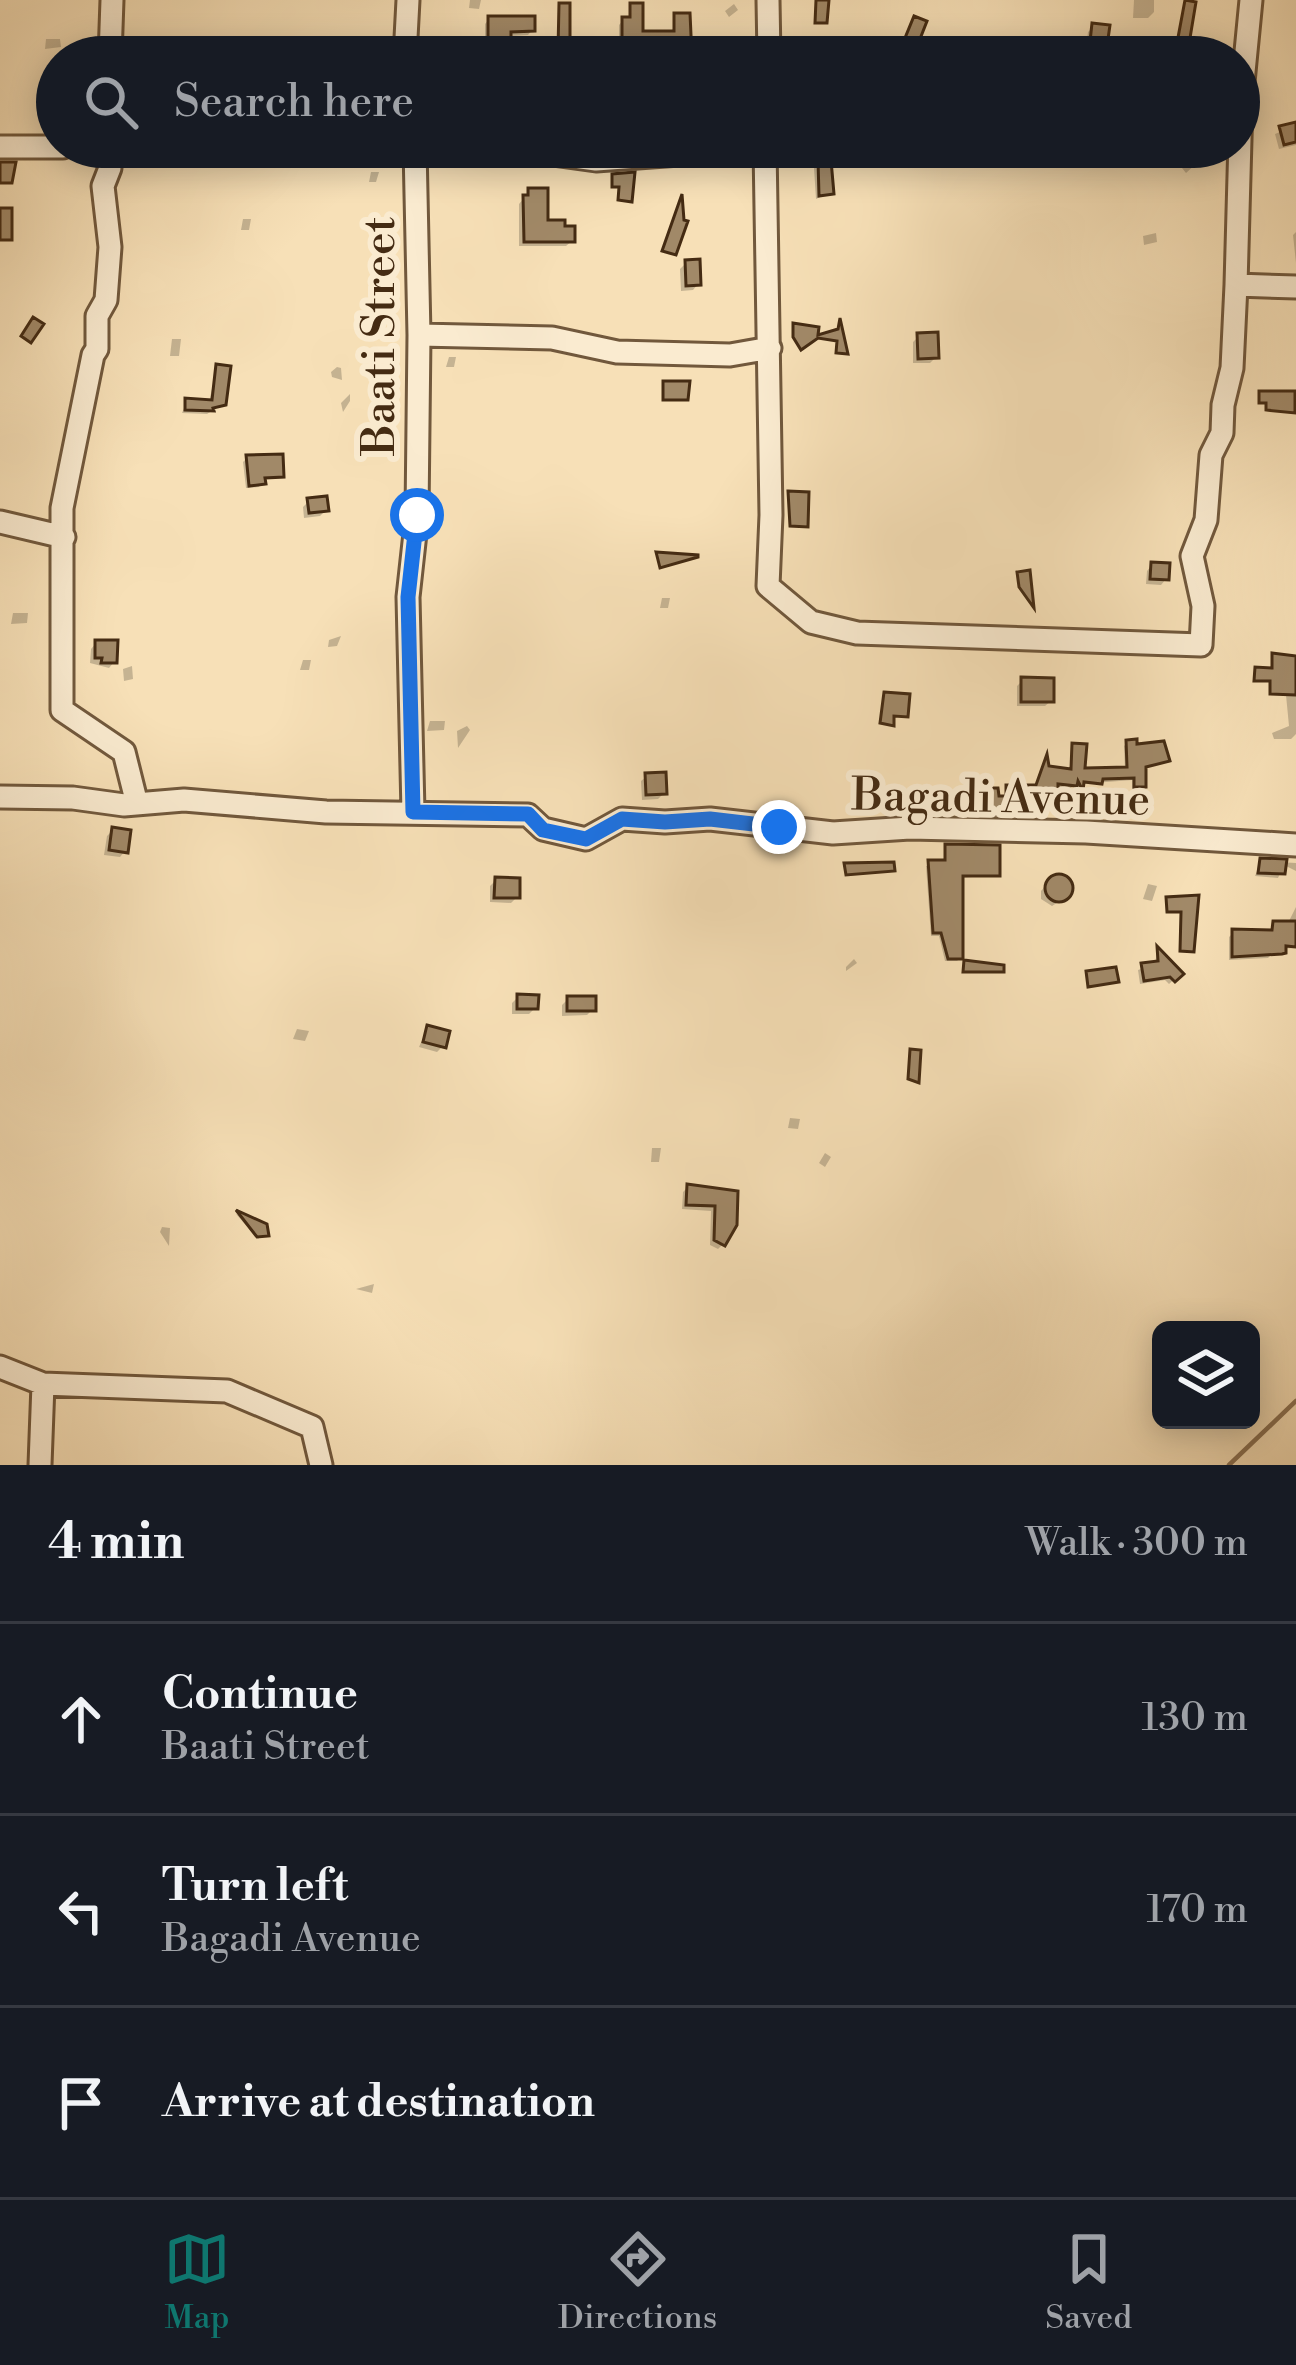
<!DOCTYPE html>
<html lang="en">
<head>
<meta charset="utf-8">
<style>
	:root { --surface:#171b24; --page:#242831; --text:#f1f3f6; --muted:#9ea1a6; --line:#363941; --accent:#0f766e }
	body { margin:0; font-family:"Libre Bodoni",serif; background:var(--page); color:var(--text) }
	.controls { position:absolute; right:36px; bottom:36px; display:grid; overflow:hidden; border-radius:18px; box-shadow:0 6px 30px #0003 }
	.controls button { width:108px; height:108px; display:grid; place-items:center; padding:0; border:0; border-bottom:3px solid var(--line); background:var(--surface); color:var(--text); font:60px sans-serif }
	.stop { position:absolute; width:36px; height:36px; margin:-27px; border:9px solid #1a73e8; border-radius:50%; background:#fff }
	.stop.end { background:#1a73e8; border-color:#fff; box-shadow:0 3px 12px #0008 }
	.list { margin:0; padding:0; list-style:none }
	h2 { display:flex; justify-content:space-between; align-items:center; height:156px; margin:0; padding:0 48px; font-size:51px }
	h2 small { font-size:39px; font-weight:400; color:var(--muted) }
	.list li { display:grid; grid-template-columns:78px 1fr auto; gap:36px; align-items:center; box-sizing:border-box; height:192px; padding:0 48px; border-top:3px solid var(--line) }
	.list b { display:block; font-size:45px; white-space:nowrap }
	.list p { margin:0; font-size:39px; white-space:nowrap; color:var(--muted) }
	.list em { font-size:39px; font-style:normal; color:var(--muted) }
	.icon { flex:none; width:66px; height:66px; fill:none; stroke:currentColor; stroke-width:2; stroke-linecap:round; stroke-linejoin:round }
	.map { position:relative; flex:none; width:1296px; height:1465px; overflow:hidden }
	.search { position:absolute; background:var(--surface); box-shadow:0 6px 30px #0003; left:36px; right:36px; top:36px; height:132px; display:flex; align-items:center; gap:30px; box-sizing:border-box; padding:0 42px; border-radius:66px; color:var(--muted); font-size:45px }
	.sheet { height:732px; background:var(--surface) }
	nav { display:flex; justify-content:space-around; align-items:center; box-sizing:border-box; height:168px; border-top:3px solid var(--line); background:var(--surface); font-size:33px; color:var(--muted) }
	nav a { display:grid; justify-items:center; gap:6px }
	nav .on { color:var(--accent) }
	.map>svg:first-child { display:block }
	.shadow { fill:#0003 }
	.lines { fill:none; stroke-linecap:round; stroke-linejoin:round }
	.stream { stroke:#8b7254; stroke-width:4.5 }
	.building { fill:#a18968; stroke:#442b13; stroke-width:3 }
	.minor-casing { stroke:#71583c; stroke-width:27 }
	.minor { stroke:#faebd0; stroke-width:21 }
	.route { stroke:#1a73e8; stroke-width:15 }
	.labels { text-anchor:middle; stroke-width:12; stroke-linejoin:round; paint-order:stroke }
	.street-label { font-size:45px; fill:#442b13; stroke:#faebd0 }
</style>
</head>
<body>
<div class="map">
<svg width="1296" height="1465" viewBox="0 0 1296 1465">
	<rect width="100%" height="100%" fill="#f7e0b7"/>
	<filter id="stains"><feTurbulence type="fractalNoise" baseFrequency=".00167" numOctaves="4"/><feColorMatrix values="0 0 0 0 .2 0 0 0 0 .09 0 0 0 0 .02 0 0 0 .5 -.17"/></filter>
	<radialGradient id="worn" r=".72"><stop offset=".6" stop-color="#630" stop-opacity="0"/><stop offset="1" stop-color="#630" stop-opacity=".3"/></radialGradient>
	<path class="shadow" d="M481,0L479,9L469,8L470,0Z
		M1134,0H1154V12L1148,18H1133Z
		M734,4L738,10L729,17L725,11Z
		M489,19L532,30L528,35L508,36L503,45H485V24Z
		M623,20L640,34H671L676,20L688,51L706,50L707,57H586L590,53L619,52V25Z
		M1094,26L1103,52L1098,57L1085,56L1088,32Z
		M46,39H60L61,47L45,49Z
		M817,40L814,57H786V47L791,42Z
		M455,49H480V57H449Z
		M1296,125V145L1279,149L1275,134Z
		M780,147H824V150L814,161L790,163Z
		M1192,158L1197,163L1186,173L1182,168Z
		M819,163L831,192L816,199L814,168Z
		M371,172H379L376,182H369Z
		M530,191L545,224L572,241L566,246H519V204Z
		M243,219H251L249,230H241Z
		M1296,232V263L1293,235Z
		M1156,233L1157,242L1144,245L1143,236Z
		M686,263L698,284L693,290L681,291L680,269Z
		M919,336L936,357L930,363H913V342Z
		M172,339H181L179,356H170Z
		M449,357H456L454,367H446Z
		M217,367L223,404L207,414L182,413L187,401L209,402Z
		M337,367L341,368L342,380L332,377L331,372Z
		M350,394V401L343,412L341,403Z
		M247,458L281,476L263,480L259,487L246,488L243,462Z
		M309,501L326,510L320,516L304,518L303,507Z
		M1152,565L1166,579L1161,585L1146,584L1147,571Z
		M662,598H670L668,608H660Z
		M13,613H28L27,623L11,624Z
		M341,636L337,646L328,647L329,640Z
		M96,643L114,662L109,668L90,663L91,649Z
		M1273,657L1296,684V734L1291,739H1274L1272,733L1289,726L1286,695H1269V682H1253L1256,670L1271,671Z
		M303,660H311L309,670H300Z
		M132,666L133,679L124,681L123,669Z
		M1023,680L1051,701L1045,706H1017V686Z
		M430,721H445L444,730L427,731Z
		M467,726L470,730L458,748L457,731Z
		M1127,743L1166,760L1143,768L1140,789H1132V780L1081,784L1079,791L1075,784L1071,788L1056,787L1046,791L1042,800H1031L1028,808L999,810L995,817H986L991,791L996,799H1004L1007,788H1035L1047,769L1069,772L1073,746L1082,771L1125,770L1124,746Z
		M647,776L664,793L658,799L642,800L641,781Z
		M113,830L125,851L120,857L104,855L107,836Z
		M946,847L997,875L960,878V958L957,961H945L939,936H931L926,866L943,863Z
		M1261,861L1296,863V871L1284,865L1278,878L1255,876Z
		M1054,876L1068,881L1066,897L1052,906L1041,899V891Z
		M496,880L517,897L511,903L490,902V886Z
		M1148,884L1157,886L1152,901L1143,899Z
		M1296,907V948L1275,949Z
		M1234,932L1273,953L1268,958L1229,960V937Z
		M1157,951L1180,974L1169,984L1165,980L1140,984L1138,970L1155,964Z
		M854,959L857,963L846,971V967Z
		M518,997L535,1008L529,1014H512V1003Z
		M568,999L593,1009L587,1015L562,1016V1005Z
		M297,1029L309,1031L305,1041L293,1039Z
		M427,1029L443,1046L437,1052L419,1047Z
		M790,1118L800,1119L798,1129L788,1128Z
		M652,1148H661L659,1162H651Z
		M825,1153L831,1157L825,1167L819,1163Z
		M688,1187L735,1194L723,1244L718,1249L710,1245L711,1211L682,1209L683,1192Z
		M236,1214L265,1226L267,1231L258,1239Z
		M162,1227L170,1228L169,1246L160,1232Z
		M374,1284L372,1293L356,1289Z"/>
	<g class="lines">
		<path class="stream" d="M1229,1465L1296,1401"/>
	</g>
	<path class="building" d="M816,0H829L827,23H815Z
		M1185,0L1196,2L1189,44L1177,43Z
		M559,3H570V51L558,50Z
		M630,3H643V31H674V13H690L692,57H622V17H630Z
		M488,16H535V31L511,32V41H488Z
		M914,16L927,21L918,44L905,38Z
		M1092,23L1110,25L1106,53L1089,51Z
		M805,38L806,56L791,57L790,39Z
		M1296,122V142L1284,145L1279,126Z
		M818,160H831L834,194L819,196Z
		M0,162H16L12,183H0Z
		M635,172L632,202L618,200L619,187H612V174Z
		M528,188H548V220H565V226H575V242H524L523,195H528Z
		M682,194L684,220L688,221L676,255L662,251Z
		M0,208H12V240H0Z
		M700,259L701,285L686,286L685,260Z
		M33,317L44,324L31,343L21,336Z
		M840,318L848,354L836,353L837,341L818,338L801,350L793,337V323L819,327L818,335L838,329Z
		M938,332L939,358L918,359L917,333Z
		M216,364L231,366L226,405L213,408L214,411L185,410V398L212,400Z
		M663,381H690L688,400H663Z
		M1259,391H1295V413L1266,410V403H1259Z
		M283,454L284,477L265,478L266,484L249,486L246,455Z
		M788,491L809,492L808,527L790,526Z
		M327,496L329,511L309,513L307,498Z
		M656,552L698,555V557L660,568Z
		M1151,562L1170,563L1169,580L1150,579Z
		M1030,570L1034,608L1019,587L1017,572Z
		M95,640H118L117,663H101L102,658H95Z
		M1272,653L1296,656V695L1270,694V681H1254L1255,667L1272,668Z
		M1021,677L1054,678V702H1021Z
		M884,692L910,694L908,717L894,716V726L880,723Z
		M1137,739V744L1164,741L1170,761L1146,767V787H1134V778L1103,779L1102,784L1084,782L1083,791L1078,781L1077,786L1058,784V790L1049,788V798H1034V806L1002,808L1001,815H988L989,788H998L999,796H1006V785H1036L1047,754L1049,766L1071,769L1072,743L1087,744L1085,768L1127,767L1126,740Z
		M666,772L667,794L646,795L645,773Z
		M112,827L131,830L128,853L109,850Z
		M945,844L1000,845V876H963V959H948L941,933H933L928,860H945Z
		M1260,858L1287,859L1285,874L1258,873Z
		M894,862L895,871L846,875L844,863Z
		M1045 888a14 14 0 1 1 28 0a14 14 0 1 1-28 0Z
		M495,877L520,878V898H494Z
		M1199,895L1194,952L1180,951L1181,912H1167L1166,897Z
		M1273,921H1296V947L1286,946V953L1282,954L1232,957V929L1272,930Z
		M1157,946L1184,974L1175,982L1170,977L1144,981L1141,963L1158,961Z
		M964,960L1004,965V972H963Z
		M1116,967L1119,982L1088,987L1086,971Z
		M517,994L539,995L538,1009H517Z
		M567,996H596V1011H567Z
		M427,1025L450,1031L446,1048L423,1042Z
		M910,1049L921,1050L919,1083L908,1079Z
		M687,1184L738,1191L737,1225L725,1246L714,1240L715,1206L686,1205Z
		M236,1210L267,1224L269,1236L257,1237Z"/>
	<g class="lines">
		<g class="minor-casing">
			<path id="minor" d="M768,0L769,57
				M1251,0L1241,103L1236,285L1296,287
				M110,57L112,0
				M405,57L408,0
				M0,147H63
				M108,147L110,168L103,186L110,247L106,300L97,316V349L93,355L62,508V710L124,752L137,804
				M765,147L771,515L768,586L811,622L857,633L1201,645L1203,606L1192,556L1206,520L1211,455L1222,433L1223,405L1232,368L1236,285
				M416,154L516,149L596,160L765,148
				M419,335L552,338L617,352L730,355L770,348
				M0,522L64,537
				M0,797L73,798L124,805L184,800L326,812L528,815L543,829L586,839L622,819L665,822L710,819L833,833L910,828L1086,832L1296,845
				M413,812L408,597L417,515L419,335L415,147
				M0,1367L43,1384L227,1391L312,1427L321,1465
				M40,1465L43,1384"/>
		</g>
		<use href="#minor" class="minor"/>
	</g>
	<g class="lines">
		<path class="route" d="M417,515L408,597L413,812L528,814L543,830L586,839L622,819L665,822L710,819L779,827"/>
	</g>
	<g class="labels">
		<g class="street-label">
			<text transform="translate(378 336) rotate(-90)" y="16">Baati Street</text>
			<text transform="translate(1001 796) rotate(1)" y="16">Bagadi Avenue</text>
		</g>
	</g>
	<rect width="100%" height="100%" filter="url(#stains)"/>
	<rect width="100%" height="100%" fill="url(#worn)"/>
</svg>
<div class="controls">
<button><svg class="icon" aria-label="layers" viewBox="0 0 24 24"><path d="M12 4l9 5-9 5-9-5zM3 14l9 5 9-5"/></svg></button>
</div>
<div class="stop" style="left:417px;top:515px"></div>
<div class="stop end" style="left:779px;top:827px"></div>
<div class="search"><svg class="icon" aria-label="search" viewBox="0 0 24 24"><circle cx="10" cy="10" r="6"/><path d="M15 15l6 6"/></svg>Search here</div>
</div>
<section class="sheet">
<h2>4 min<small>Walk · 300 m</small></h2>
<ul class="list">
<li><svg class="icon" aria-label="ahead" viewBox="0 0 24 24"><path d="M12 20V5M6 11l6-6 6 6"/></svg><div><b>Continue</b><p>Baati Street</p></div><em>130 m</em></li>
<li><svg class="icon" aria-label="left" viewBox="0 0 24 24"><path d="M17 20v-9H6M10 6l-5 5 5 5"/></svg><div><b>Turn left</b><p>Bagadi Avenue</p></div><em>170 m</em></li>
<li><svg class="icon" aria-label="arrive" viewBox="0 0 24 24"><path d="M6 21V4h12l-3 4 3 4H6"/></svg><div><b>Arrive at destination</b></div></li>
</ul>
</section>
<nav>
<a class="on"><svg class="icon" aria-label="map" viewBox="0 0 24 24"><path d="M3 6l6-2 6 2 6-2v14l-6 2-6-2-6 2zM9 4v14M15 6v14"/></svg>Map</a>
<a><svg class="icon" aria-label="directions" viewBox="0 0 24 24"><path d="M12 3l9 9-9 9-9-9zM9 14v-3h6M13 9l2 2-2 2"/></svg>Directions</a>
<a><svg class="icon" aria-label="saved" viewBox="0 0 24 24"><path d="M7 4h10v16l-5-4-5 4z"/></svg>Saved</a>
</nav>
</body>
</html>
